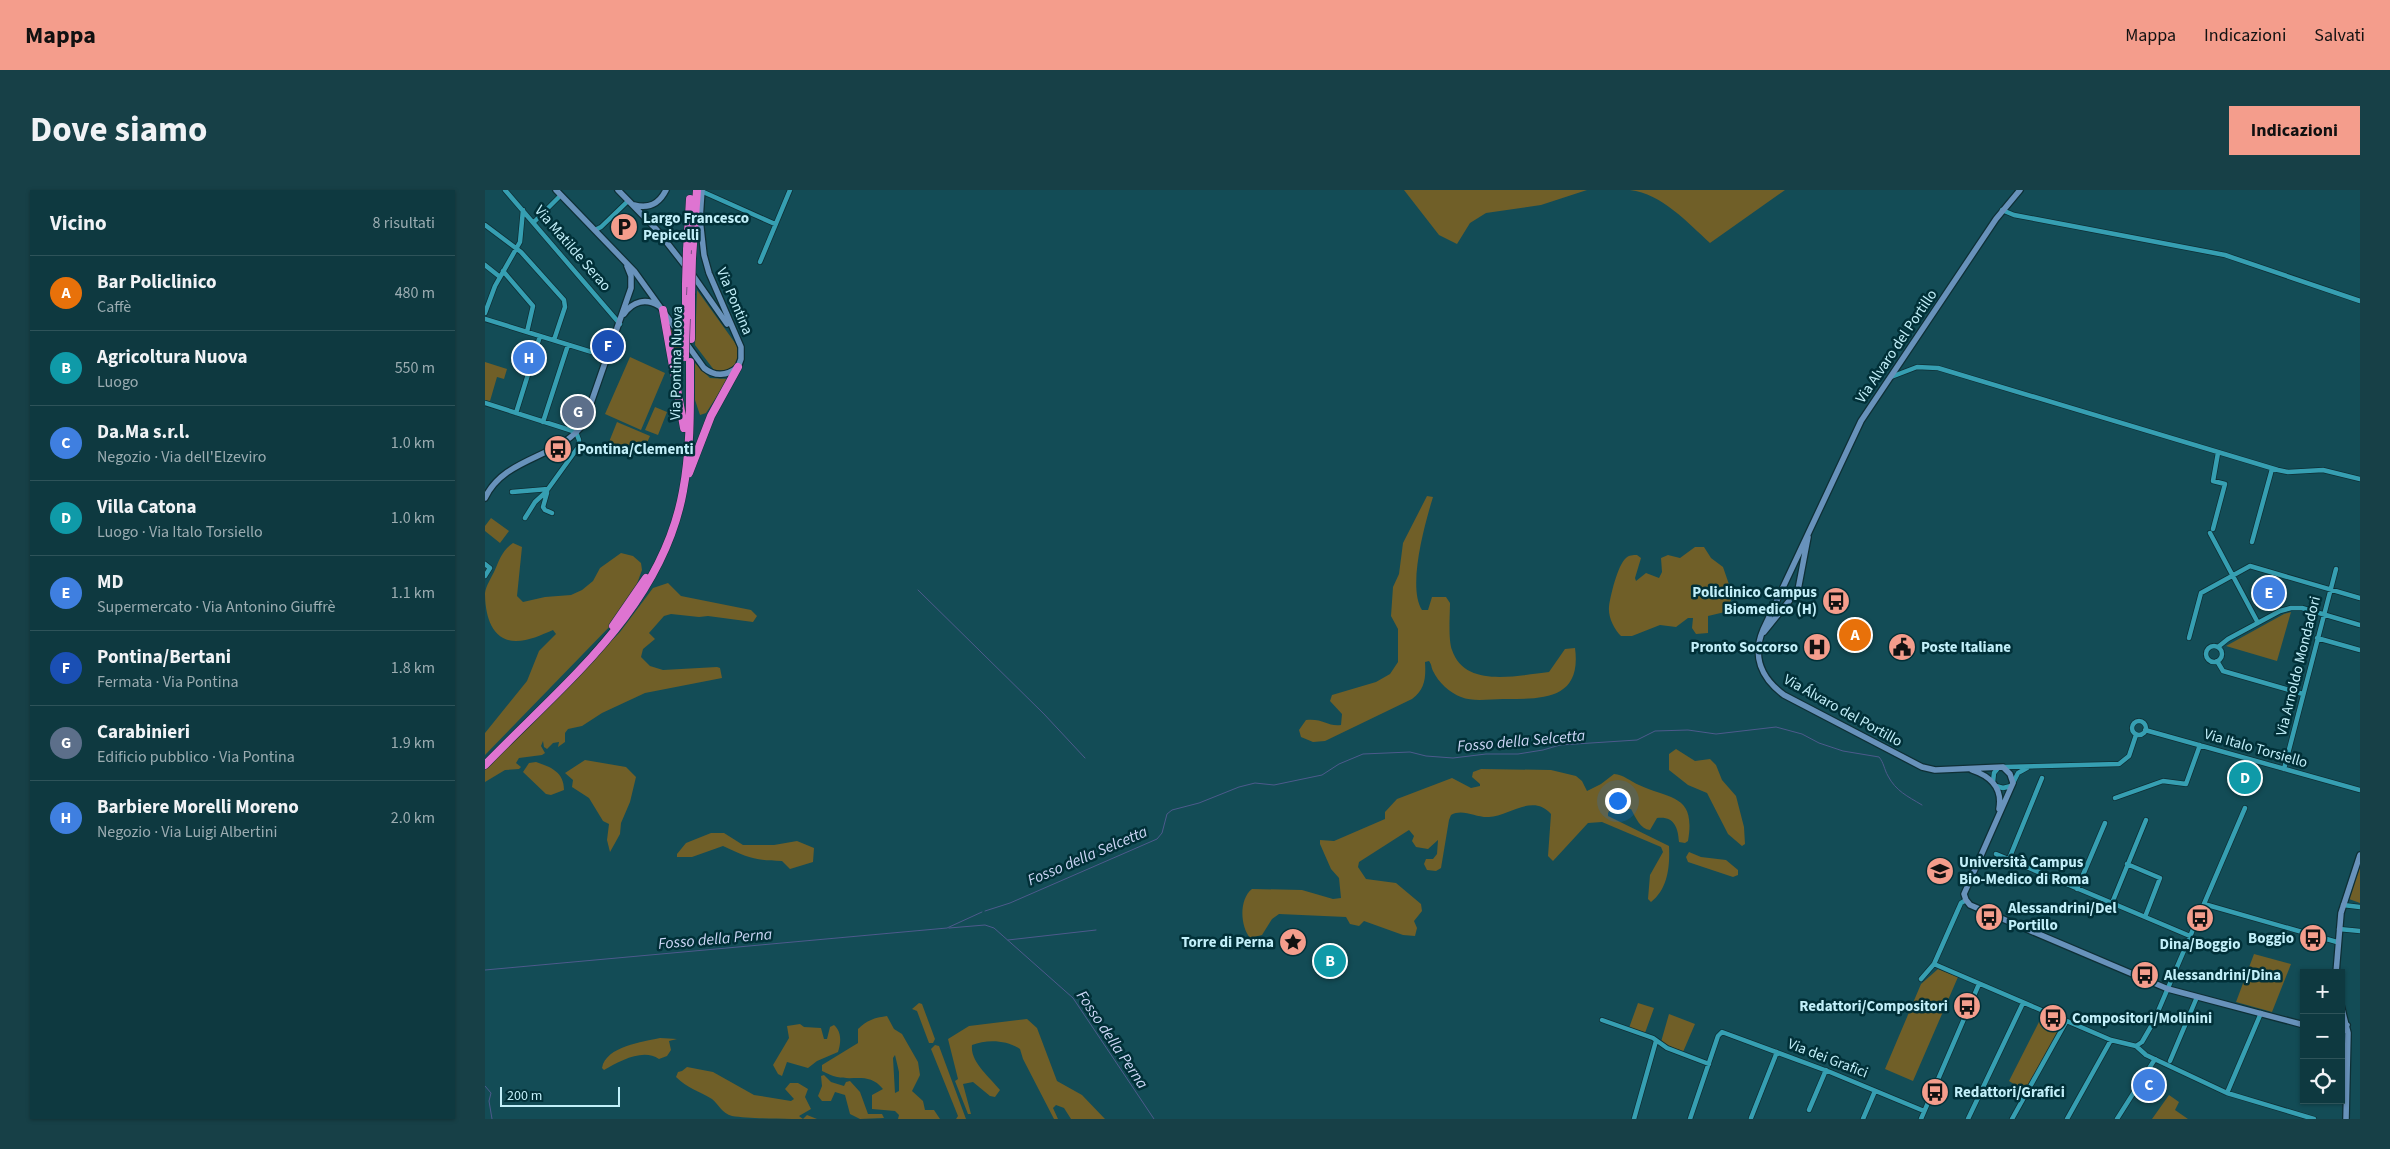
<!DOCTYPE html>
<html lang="it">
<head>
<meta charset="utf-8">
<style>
	:root { --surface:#0e3940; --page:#174047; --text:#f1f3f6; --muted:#9bacb1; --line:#2e5359; --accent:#f49d8c }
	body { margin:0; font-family:"Source Sans 3",sans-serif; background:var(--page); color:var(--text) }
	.controls { position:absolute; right:15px; bottom:15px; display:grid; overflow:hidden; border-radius:0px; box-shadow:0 1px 4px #0004 }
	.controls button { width:45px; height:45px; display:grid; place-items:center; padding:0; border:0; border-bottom:1px solid var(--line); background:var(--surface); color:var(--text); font:25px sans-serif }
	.scale { position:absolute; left:15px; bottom:12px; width:120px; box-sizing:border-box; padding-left:5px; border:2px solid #c2eff9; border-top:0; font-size:14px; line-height:18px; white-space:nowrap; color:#c2eff9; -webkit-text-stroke:4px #013038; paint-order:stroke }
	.you { position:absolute; left:1132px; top:610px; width:18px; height:18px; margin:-12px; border:4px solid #fff; border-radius:50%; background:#1a73e8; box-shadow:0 0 0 8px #1a73e833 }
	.badge { display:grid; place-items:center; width:32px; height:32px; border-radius:50%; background:var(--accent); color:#fff; font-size:16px; font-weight:700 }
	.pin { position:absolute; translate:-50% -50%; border:2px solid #fff; box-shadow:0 1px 5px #0006 }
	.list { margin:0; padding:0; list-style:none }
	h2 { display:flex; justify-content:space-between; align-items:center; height:65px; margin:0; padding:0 20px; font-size:21px }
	h2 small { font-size:16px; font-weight:400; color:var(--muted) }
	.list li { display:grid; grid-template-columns:32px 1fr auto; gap:15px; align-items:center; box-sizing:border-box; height:75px; padding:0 20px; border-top:1px solid var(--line) }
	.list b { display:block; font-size:19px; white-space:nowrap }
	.list p { margin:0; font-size:16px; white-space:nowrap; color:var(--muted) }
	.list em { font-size:16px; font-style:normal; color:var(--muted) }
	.icon { flex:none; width:28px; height:28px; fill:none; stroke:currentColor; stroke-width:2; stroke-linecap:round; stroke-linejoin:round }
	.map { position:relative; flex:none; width:1875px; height:929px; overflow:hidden; border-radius:0px }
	header { display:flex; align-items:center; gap:30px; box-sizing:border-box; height:70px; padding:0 25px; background:var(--accent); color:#111 }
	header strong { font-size:24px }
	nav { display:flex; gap:28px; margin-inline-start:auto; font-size:18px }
	.intro { display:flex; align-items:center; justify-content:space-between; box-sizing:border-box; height:120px; padding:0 30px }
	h1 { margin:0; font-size:35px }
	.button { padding:12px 22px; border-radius:0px; background:var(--accent); color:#111; font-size:18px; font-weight:700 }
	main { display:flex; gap:30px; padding:0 30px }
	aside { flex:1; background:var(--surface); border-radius:0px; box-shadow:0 1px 4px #0004 }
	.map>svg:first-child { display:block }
	.green { fill:#705f28; fill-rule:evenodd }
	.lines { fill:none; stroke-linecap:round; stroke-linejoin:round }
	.stream { stroke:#4d5a8c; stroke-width:1 }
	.street-casing { stroke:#0e2f35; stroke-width:6 }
	.secondary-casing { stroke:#0e2f35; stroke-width:8 }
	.highway-casing { stroke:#0e2f35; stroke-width:9 }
	.street { stroke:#369fb2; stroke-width:4.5 }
	.secondary { stroke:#6892bb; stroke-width:5.5 }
	.highway { stroke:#de74d1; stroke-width:8 }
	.highway-bridge-casing { stroke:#0e2f35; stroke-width:9; stroke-linecap:butt }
	.highway-bridge { stroke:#de74d1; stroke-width:8 }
	.labels { text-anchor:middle; stroke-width:5; stroke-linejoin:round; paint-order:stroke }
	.poi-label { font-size:15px; font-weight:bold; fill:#c2eff9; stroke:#013038; text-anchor:start }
	.street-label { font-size:15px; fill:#c2eff9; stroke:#013038 }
	.water-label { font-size:16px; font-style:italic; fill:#cdd7f7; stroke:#013038 }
</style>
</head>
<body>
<header>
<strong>Mappa</strong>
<nav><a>Mappa</a><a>Indicazioni</a><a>Salvati</a></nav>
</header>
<div class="intro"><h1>Dove siamo</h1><a class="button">Indicazioni</a></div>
<main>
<aside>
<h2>Vicino<small>8 risultati</small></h2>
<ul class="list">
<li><span class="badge" style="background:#e8710a">A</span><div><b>Bar Policlinico</b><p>Caffè</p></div><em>480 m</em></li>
<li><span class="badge" style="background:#0f9aa8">B</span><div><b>Agricoltura Nuova</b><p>Luogo</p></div><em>550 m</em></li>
<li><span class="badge" style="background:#3f7fe0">C</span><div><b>Da.Ma s.r.l.</b><p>Negozio · Via dell'Elzeviro</p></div><em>1.0 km</em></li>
<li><span class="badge" style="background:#0f9aa8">D</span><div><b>Villa Catona</b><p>Luogo · Via Italo Torsiello</p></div><em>1.0 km</em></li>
<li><span class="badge" style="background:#3f7fe0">E</span><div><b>MD</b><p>Supermercato · Via Antonino Giuffrè</p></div><em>1.1 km</em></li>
<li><span class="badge" style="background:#1a4fb4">F</span><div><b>Pontina/Bertani</b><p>Fermata · Via Pontina</p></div><em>1.8 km</em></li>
<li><span class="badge" style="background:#5c6f8a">G</span><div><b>Carabinieri</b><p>Edificio pubblico · Via Pontina</p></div><em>1.9 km</em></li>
<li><span class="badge" style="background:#3f7fe0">H</span><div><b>Barbiere Morelli Moreno</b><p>Negozio · Via Luigi Albertini</p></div><em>2.0 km</em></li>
</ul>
</aside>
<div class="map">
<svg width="1875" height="929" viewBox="0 0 1875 929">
	<rect width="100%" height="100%" fill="#134c56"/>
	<path class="green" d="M919,0H1102L1056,15L1001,23L985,33L972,54L954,45Z
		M1145,0H1300L1225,53C1202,32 1177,4 1145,0Z
		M212,100L253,157C254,169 253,174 244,182L229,180L210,155Z
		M186,139L196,150L198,179L195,181L191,172L185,143Z
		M145,167L180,183L156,240L120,224Z
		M0,172L22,179L19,189L12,187L5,211L0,210Z
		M210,173L225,188L243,189L221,223L215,225L210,210Z
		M170,217L182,222L173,245L160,240Z
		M132,232L165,246L156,266L124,252Z
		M942,306L948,307C940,333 922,397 937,420H943L947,407H961L965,413C965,425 963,449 967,460C980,499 1033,485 1064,482L1080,459L1090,458C1097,510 1057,509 1018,509C1005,509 988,512 976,507C965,503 953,492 948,481C946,477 947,475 944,471L940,472C941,488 940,499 927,509L840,551L828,552L816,547L814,540L821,530C838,528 843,537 856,535L857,524L845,511L847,505L891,492L905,484L913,472V439L906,426L908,397L914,384L918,353Z
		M6,328L24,341L15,353L0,341V336Z
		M28,353L37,357L32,406L38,412L60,407L86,405L97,400L108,391L115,378L136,363L148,366L156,373L157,380L150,399L131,430L0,565V543L42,491L54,461L71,444L68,440C56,445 44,451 31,451C6,451 0,424 0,403C1,396 6,388 9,382C14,371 17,360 28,353Z
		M1210,357H1219L1226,368L1238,377L1248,406L1240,422L1223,426V443L1211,444L1207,438L1208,428H1203L1191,437L1175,435L1147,446H1136C1129,439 1123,427 1124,417C1125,407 1133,374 1141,368C1144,365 1148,365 1152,365L1156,368L1150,388L1151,391L1161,383L1174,388L1177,382L1176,368L1183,365L1195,368Z
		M183,393L196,406L266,420L272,426L268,432L223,426L214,427L186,424L179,426L164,443L170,449L158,459L156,467L165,476L178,480L232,477L235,478L237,488L160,503L117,523L97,536L83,539L80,543V552L73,557L74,552L68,553L62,559L59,557L58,551L56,556L60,563L57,565L34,568L31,573L36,577L34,579L20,580L0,592V580L135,442L168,398Z
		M1806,422L1792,471L1741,456L1799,424Z
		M1191,559L1210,571L1225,569L1231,575L1237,590L1251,606L1259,637L1260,654L1257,656L1243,644L1222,603L1203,595L1184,580V564Z
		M100,570L141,577L151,587L145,612L136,633L135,644L125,662L122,650L124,634L118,631L104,608L87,597L88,590L80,583Z
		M51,572C66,577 79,582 79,600L66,605L61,604L38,582L44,573Z
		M996,579L1066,580L1091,586L1097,591L1102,601L1116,594L1129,584C1139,585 1145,591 1154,595C1186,610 1211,604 1203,651L1200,653L1194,652C1193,637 1189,626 1172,628L1165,640C1155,639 1151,628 1146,619L1125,620L1123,623V626L1184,656C1185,676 1183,699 1166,712L1163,709L1165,685L1178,662L1176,657L1117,632L1103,633L1068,671L1063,666L1066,624C1048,603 1024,626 1004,627C991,628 978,618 966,625L964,630L956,678L951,681L942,680L939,674L941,669H948L952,664L953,650L943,659L931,657L927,651L929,646L924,640L874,672L873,677L881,689L911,693L936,714L937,721L929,731L932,738L930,746L918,745L879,731L874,736L865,734L861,727L794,724L787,729L777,745L765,748C755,736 754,709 767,699L817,700L848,709L856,708L854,688L846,679L835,654V650L849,651L900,629V622L912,609L967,588L986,598L995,596V594L987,587L988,582Z
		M226,643H239L258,655H289L312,651L329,658L328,672L305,679L297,671C271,671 261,667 238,656L207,667H192V664L201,653Z
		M1204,662L1216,667L1241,670L1253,680V685L1248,687L1203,672L1201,667Z
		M1875,677V713L1864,709Z
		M1769,764L1806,774L1787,822L1751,812Z
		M1453,779L1473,787L1428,891L1400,879L1436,794Z
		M434,813L437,814L450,849L448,853H444L432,821L427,819Z
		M1153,813L1169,818L1160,843L1144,838Z
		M1184,824L1210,834L1198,862L1176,852Z
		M1558,824L1577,832V835L1540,901L1524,891Z
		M402,826L409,839L417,844L433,872L435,885L427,901L438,911L440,920H449L455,929H413L414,925L410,921L387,919V905L398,899C384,882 370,891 352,887C347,886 342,883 337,881V875L373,853V839C382,830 389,828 402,826ZM410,865L414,882V901L410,903L408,868Z
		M542,829L552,838L572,891L597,905L620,929H586L579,918L571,915L568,918L573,929H569L538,869L535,859C522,850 502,849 487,855C485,872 505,887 515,900L510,907L505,906L488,892L478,894L486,924H483L470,891L473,889L463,849L484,836Z
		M315,834L319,837L336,838L339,849H342L345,837L349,835C357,842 356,853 353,862L332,871L323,878L302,872L297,886L293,884L288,875L304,848L302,836Z
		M175,848L192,849L184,851L186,860L182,866L174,869C158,858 135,871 119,880L117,878C121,856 158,852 175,848Z
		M450,855L454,856L481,929H471L473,926L446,859Z
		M202,877L228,882L269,905L306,911L309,909L300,899L305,893H313L323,899L320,907L326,919L314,926L318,929L322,925L332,929C310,929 267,929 247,926C237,923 234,915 227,909C214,901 202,898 191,887L193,882L197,881Z
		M339,885L346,892L359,896L361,892L365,891L375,902L383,924H397L399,928L375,929L365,924L360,905L350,902L346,911H337L333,906L337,896L336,886Z
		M1684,905L1694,912L1690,920L1703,929H1667Z"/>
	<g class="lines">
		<path class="stream" d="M433,400L559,524L600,568
			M500,721L525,713L672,649L677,643L682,624L687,620L714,613L754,597L770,593L789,595L837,585L854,574L878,564L925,562L941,566L968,568L1001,564H1033L1058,560L1075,555L1152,550L1170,541L1203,540L1231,544L1291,537L1317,544L1334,553L1358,561L1394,567C1399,573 1399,579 1403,586C1411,601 1422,606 1437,615
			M464,738L500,735L509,738L588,808L669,929
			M523,750L611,740
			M0,780L462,738L497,722
			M0,896L6,903L4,911L7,929"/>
		<g class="street-casing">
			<path id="street" d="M20,0L135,134
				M216,1L290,34
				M1517,20L1529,25L1740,65L1875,111
				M49,32L76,5
				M0,35L36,62L79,110L80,117L69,150
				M110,40L116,37L143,11
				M275,72L305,0
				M0,75L15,87
				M18,81L48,116L42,142
				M0,123L10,96L35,52L38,20
				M0,129L123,167
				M1406,187L1432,177L1453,178L1793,280L1803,282L1838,280L1875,289
				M0,213L91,242L94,250V256L63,299L27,302
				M31,223L55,146
				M58,232L83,155
				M94,256L105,263
				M62,303L58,317L60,320L67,323
				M40,328L50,312L62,301
				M1728,339L1740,294L1728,291L1733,263
				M1725,343L1773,433
				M1767,352L1787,279
				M0,374L5,378L0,386
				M1704,448L1716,403L1765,376L1875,408
				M1832,448L1875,460
				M1721 464a8 8 0 1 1 16 0a8 8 0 1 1-16 0Z
				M1733,457L1743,449L1795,421L1806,418H1817L1875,435
				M1732,471L1738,481L1818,504
				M1647 538a7 7 0 1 1 14 0a7 7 0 1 1-14 0Z
				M1660,540L1875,600
				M1518,577L1634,574L1644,566L1651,545
				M1799,579L1851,379
				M1508,592L1509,583L1513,578
				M1528,593L1533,583L1542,578
				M1511,596L1518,598L1526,596
				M1630,608L1678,591L1701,594L1715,555
				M1511,664L1705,746
				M1524,669L1557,588
				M1642,674L1675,688L1660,727
				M1592,699L1620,633
				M1627,713L1661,630
				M1719,714L1852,752
				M1858,715L1875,717
				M1854,739L1875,741
				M1449,774L1626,850L1651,856L1661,865L1742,903L1829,929
				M1436,789L1449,774L1476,713L1481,710
				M1117,830L1168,848L1182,858L1224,874
				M1651,856L1657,852L1668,833L1760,618
				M1685,871L1712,807
				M1742,903L1776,823
				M1324,920L1341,880
				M1266,928L1292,862
				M1149,929L1171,851
				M1205,929L1233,846L1237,842L1345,882L1439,921
				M1378,929L1390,901
				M1436,929L1494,794
				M1483,929L1538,813
				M1527,929L1581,832
				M1582,929L1626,850
				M1632,929L1670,869"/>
		</g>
		<g class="secondary-casing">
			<path id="secondary" d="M71,0L150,82L219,178C230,187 242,186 253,177L256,169V157L224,83L219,65L215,29L217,0
				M133,0L172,40L201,77
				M1535,0L1511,29L1376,231L1278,440C1267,466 1276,488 1299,505L1437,577L1450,580L1518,577L1525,584L1528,593L1479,704L1481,710L1485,715L1683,799L1819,835
				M149,15C164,19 174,14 181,0
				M207,84L242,134
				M139,124C148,111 161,108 174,116
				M0,308C20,266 74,269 99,233L146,98V86L142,76
				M1279,442L1313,400L1323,347
				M1487,580C1505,586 1518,598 1514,619
				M1851,783L1856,723L1875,665
				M1856,815L1863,843L1861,929
				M1856,844L1862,835
				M1856,867L1862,877"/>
		</g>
		<g class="highway-casing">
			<path id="highway" d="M202,60L205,9
				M207,68L212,0
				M178,120L199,238
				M201,129V93
				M206,149V105
				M204,283L226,226L253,177
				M128,436L161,388
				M0,575C78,494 177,418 198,301C206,259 205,215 205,172"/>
		</g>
		<use href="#street" class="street"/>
		<use href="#secondary" class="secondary"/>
		<use href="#highway" class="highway"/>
		<g class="highway-bridge-casing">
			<path id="highway-bridge" d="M201,93L202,60
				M206,105L207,68
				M200,167L201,129"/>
		</g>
		<use href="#highway-bridge" class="highway-bridge"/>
	</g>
	<defs>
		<g id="parking-disc" transform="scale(1.4375)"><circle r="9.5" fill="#f49d8c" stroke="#013038"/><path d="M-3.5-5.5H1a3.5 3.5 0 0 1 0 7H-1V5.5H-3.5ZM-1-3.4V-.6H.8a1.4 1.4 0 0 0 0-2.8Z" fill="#111"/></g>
		<g id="bus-disc" transform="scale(1.4375)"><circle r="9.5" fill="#f49d8c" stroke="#013038"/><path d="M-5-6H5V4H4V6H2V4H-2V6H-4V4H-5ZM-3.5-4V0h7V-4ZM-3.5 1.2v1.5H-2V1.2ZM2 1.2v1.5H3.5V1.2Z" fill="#111"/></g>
		<g id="hospital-disc" transform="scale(1.4375)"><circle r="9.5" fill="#f49d8c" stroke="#013038"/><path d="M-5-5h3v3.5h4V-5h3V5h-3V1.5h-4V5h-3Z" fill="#111"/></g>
		<g id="civic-disc" transform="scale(1.4375)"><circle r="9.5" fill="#f49d8c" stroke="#013038"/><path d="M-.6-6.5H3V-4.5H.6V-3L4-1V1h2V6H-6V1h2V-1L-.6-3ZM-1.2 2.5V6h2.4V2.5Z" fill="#111"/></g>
		<g id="university-disc" transform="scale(1.4375)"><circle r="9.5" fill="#f49d8c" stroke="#013038"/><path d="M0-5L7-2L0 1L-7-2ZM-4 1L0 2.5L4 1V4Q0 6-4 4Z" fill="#111"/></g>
		<g id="sight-disc" transform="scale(1.4375)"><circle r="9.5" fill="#f49d8c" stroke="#013038"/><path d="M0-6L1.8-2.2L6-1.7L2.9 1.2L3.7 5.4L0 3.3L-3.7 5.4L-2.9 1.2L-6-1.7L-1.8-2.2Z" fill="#111"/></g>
	</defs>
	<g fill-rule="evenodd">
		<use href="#parking-disc" x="139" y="37"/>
		<use href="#bus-disc" x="73" y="259"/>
		<use href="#bus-disc" x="1351" y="411"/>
		<use href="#hospital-disc" x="1332" y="457"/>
		<use href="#civic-disc" x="1417" y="457"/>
		<use href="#university-disc" x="1455" y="681"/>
		<use href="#bus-disc" x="1504" y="727"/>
		<use href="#bus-disc" x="1715" y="728"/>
		<use href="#bus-disc" x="1828" y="748"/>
		<use href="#sight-disc" x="808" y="752"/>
		<use href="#bus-disc" x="1660" y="785"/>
		<use href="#bus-disc" x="1482" y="816"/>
		<use href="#bus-disc" x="1568" y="828"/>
		<use href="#bus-disc" x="1450" y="902"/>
	</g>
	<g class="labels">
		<g class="poi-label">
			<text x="158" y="33">Largo Francesco<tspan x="158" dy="17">Pepicelli</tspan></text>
			<text x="92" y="264">Pontina/Clementi</text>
			<text x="1332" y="407" text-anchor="end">Policlinico Campus<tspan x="1332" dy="17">Biomedico (H)</tspan></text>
			<text x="1313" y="462" text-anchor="end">Pronto Soccorso</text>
			<text x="1436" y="462">Poste Italiane</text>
			<text x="1474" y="677">Università Campus<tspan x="1474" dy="17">Bio-Medico di Roma</tspan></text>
			<text x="1523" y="723">Alessandrini/Del<tspan x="1523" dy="17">Portillo</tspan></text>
			<text x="1809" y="753" text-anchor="end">Boggio</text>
			<text x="789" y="757" text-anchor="end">Torre di Perna</text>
			<text x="1715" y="759" text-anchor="middle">Dina/Boggio</text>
			<text x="1679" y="790">Alessandrini/Dina</text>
			<text x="1463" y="821" text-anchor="end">Redattori/Compositori</text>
			<text x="1587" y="833">Compositori/Molinini</text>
			<text x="1469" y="907">Redattori/Grafici</text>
		</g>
		<g class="street-label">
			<text transform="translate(88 58) rotate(49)" y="5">Via Matilde Serao</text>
			<text transform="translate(250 111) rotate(67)" y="5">Via Pontina</text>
			<text transform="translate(1411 156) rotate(-56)" y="5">Via Alvaro del Portillo</text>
			<text transform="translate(191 173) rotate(-89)" y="5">Via Pontina Nuova</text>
			<text transform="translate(1813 476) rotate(-76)" y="5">Via Arnoldo Mondadori</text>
			<text transform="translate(1358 520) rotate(29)" y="5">Via Álvaro del Portillo</text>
			<text transform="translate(1771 558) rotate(16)" y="5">Via Italo Torsiello</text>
			<text transform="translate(1343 868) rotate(21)" y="5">Via dei Grafici</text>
		</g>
		<g class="water-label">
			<text transform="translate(1036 550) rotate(-5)" y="6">Fosso della Selcetta</text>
			<text transform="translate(602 665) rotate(-23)" y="6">Fosso della Selcetta</text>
			<text transform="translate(230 748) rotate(-5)" y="6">Fosso della Perna</text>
			<text transform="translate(628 849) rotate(56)" y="6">Fosso della Perna</text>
		</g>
	</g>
</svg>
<div class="controls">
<button>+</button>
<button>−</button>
<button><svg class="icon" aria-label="locate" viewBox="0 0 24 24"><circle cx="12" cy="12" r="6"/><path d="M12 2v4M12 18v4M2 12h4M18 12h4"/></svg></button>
</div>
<div class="scale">200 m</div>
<div class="you"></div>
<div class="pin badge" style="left:1370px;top:445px;background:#e8710a">A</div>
<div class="pin badge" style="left:845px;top:771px;background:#0f9aa8">B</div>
<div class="pin badge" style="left:1664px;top:895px;background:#3f7fe0">C</div>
<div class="pin badge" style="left:1760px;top:588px;background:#0f9aa8">D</div>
<div class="pin badge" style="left:1784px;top:403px;background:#3f7fe0">E</div>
<div class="pin badge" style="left:123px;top:156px;background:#1a4fb4">F</div>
<div class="pin badge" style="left:93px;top:222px;background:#5c6f8a">G</div>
<div class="pin badge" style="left:44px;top:168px;background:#3f7fe0">H</div>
</div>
</main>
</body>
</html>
